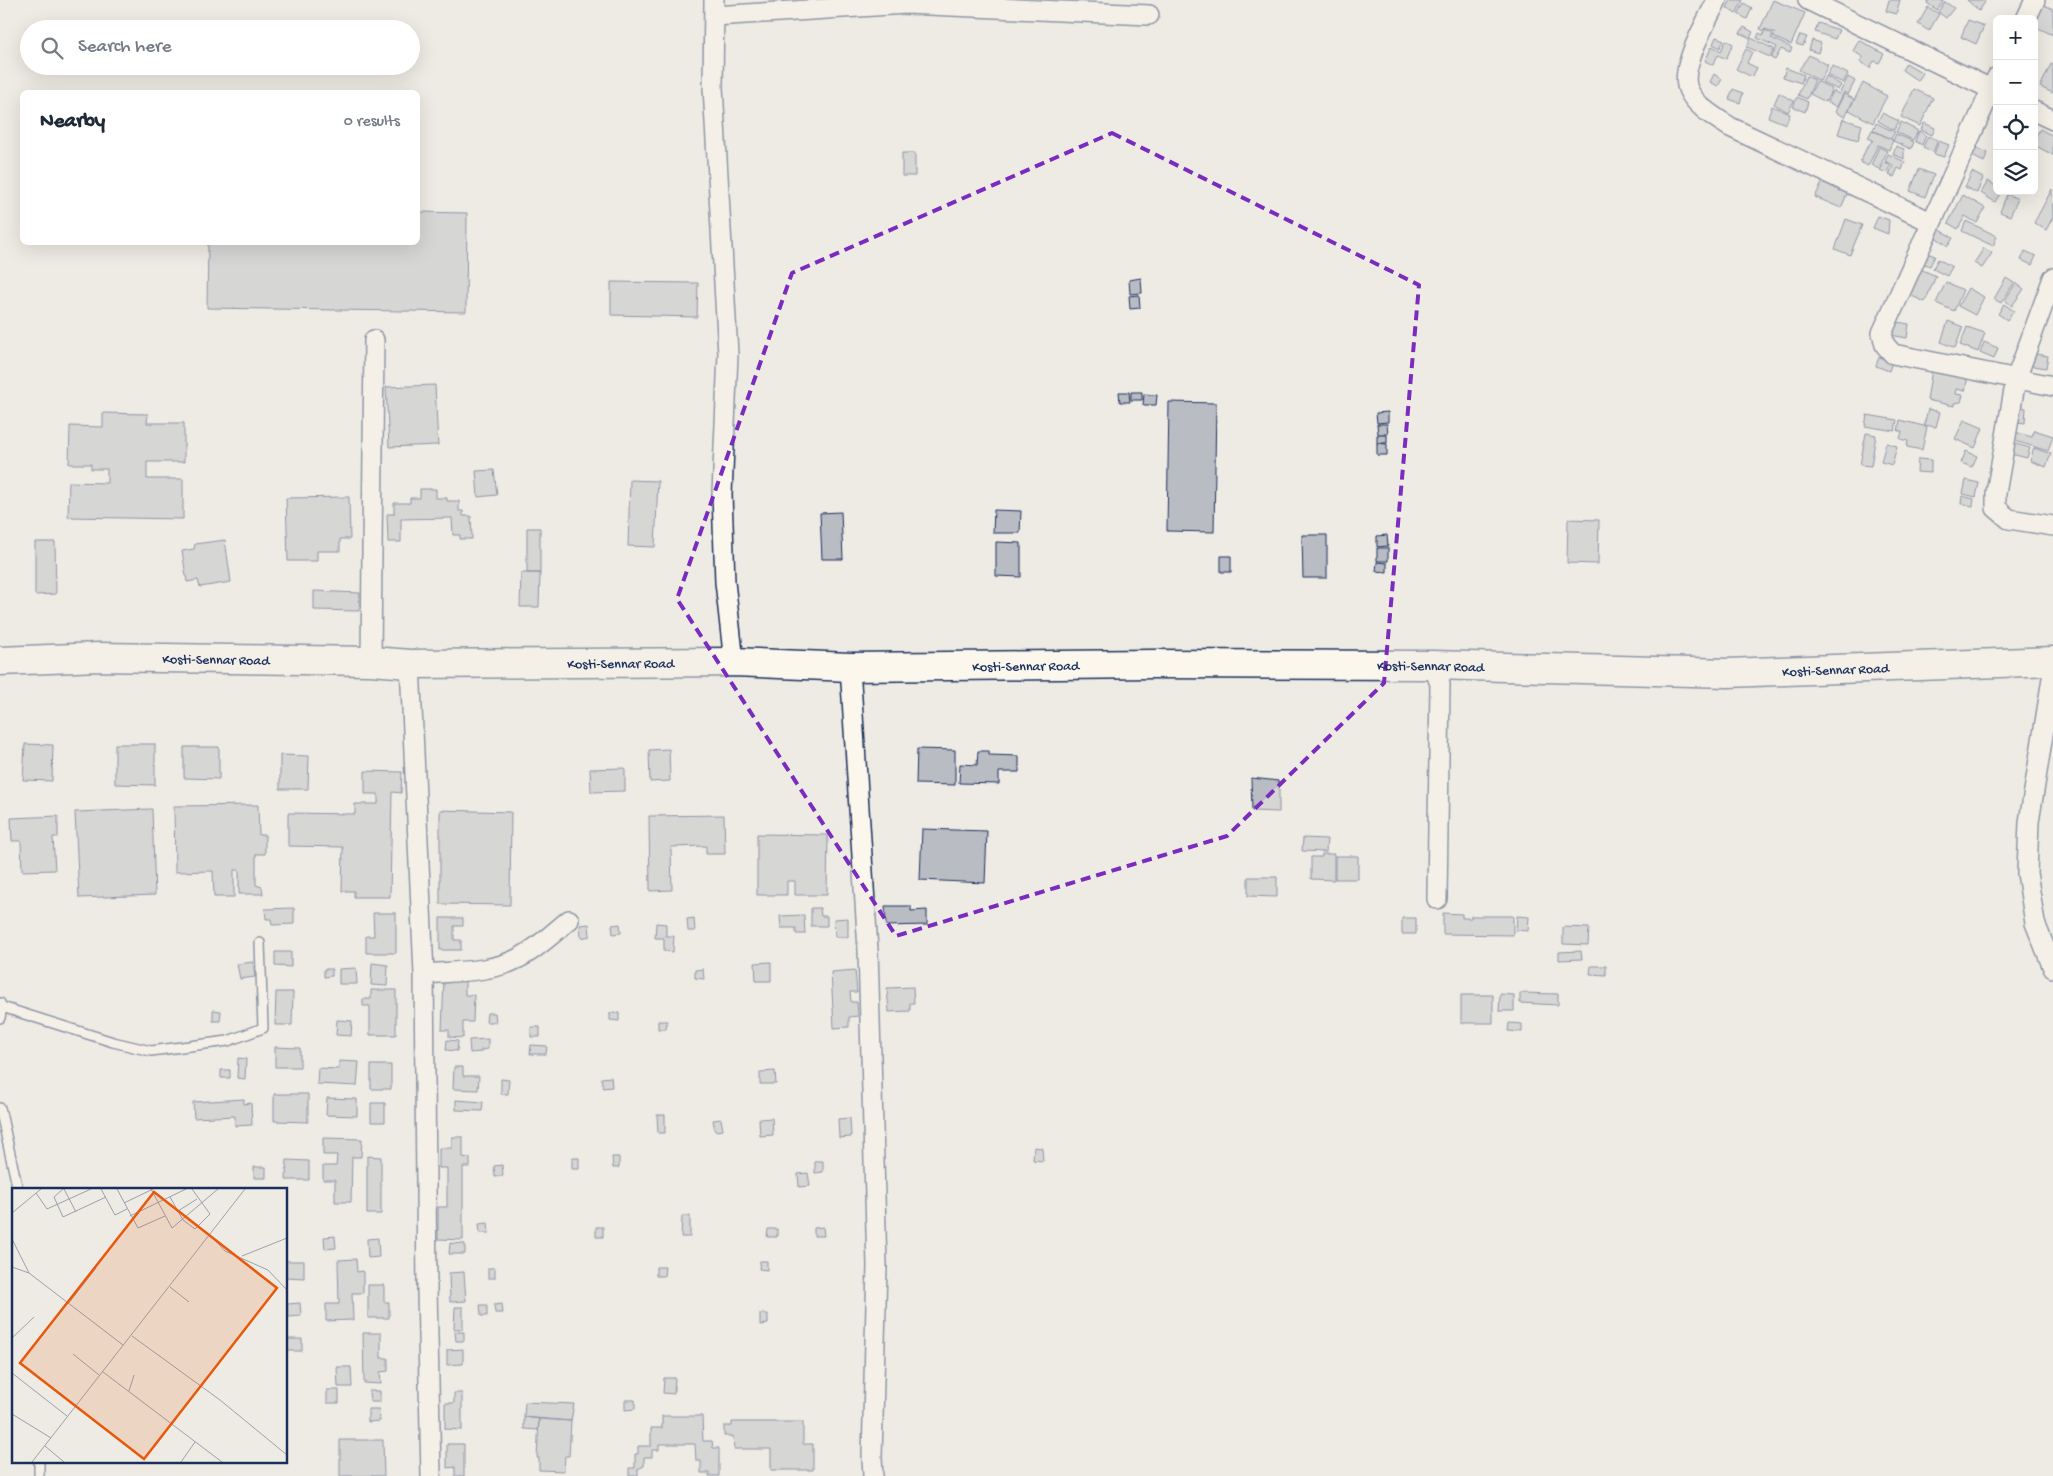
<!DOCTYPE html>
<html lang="en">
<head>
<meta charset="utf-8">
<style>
	:root { --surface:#fff; --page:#f2f2f3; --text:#1f2937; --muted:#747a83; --line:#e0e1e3 }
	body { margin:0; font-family:"Gochi Hand",sans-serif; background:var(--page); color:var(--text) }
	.controls { position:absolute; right:15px; top:15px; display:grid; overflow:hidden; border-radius:8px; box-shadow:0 5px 20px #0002 }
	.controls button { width:45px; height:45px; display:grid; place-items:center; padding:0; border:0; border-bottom:1px solid var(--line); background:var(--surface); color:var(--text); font:25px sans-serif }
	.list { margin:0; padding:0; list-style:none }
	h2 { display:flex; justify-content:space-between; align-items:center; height:65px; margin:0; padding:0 20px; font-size:21px }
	h2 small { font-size:16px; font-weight:400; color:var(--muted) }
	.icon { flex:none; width:28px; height:28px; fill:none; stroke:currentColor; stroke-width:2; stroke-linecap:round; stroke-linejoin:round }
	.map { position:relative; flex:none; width:2053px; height:1476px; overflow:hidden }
	.search { position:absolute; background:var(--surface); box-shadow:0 5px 20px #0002; left:20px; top:20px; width:400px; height:55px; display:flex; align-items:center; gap:12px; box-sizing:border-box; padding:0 18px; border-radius:28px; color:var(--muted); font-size:19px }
	.panel { position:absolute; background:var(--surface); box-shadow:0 5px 20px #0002; left:20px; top:90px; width:400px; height:155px; border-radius:8px }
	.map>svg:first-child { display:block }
	.building { fill:#b9bcc3; stroke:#1b2f5e }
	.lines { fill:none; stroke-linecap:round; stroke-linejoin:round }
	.service-casing { stroke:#1b2f5e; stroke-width:12 }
	.minor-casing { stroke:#1b2f5e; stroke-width:22 }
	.trunk-casing { stroke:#1b2f5e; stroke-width:31 }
	.service { stroke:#fbf7ec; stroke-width:9 }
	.minor { stroke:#fbf7ec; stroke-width:19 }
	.trunk { stroke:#fbf7ec; stroke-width:28 }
	.marked { fill:none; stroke:#7b2cbf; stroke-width:4; stroke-dasharray:10 6; stroke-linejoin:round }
	.labels { text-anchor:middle; stroke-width:4; stroke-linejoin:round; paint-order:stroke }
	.street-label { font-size:14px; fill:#1b2f5e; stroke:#fbf7ec }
	.inset-road { fill:none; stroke:#9aa0ae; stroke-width:1 }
	.view { fill:#e8590c; fill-opacity:0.15; stroke:#e8590c; stroke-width:2.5 }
	.inset-edge { fill:none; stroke:#1b2f5e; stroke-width:2.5 }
</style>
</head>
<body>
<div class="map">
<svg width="2053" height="1476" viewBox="0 0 2053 1476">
	<rect width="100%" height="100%" fill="#eeebe4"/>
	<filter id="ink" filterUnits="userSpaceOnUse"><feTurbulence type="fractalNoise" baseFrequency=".02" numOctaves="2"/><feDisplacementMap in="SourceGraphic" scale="10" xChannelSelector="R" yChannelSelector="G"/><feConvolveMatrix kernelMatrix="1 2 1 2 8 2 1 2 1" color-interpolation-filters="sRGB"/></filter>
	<g filter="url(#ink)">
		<path class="building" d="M1731,0H1743L1736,14L1727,8Z
			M1773,0L1805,13L1791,45L1773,37L1775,33L1765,29L1764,31L1760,29Z
			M1889,0H1900L1896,14L1886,11Z
			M1929,0H1944L1937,10L1927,3Z
			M1967,0H1983L1985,2L1979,11Z
			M1945,2L1954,8L1946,18L1938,12Z
			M1744,3L1752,8L1747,19L1738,14Z
			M2042,4L2053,9V35L2034,26V21Z
			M1928,7L1939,14L1929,31L1918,24Z
			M1968,20L1984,26L1976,44L1961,37Z
			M1818,23L1839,30L1835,39L1815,32Z
			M1744,27L1753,32L1750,38L1740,33Z
			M1765,30L1773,34L1771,38L1792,48L1790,53L1781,49L1775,60L1771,58L1777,47L1757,38L1759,33L1763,35Z
			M1800,35L1807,37L1803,46L1796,44Z
			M1716,37L1724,40L1720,48L1713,44Z
			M1751,38L1774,49L1770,57L1747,47Z
			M1726,40L1733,44L1726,59L1718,55L1713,65L1705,61L1712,46L1721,51Z
			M1812,40L1821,43L1818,53L1809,50Z
			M1859,40L1884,54L1879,63L1874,61L1870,68L1860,62L1863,57L1853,51Z
			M1746,49L1752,52L1747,63L1757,68L1752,77L1736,69Z
			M1809,55L1828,65L1820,81L1799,70Z
			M1906,63L1923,73L1918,81L1902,70Z
			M2051,64L2053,65V93L2040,87Z
			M1832,66L1848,74L1843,83L1827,75Z
			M1786,68L1804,75L1801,83L1783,77Z
			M1714,74L1722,79L1718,86L1710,82Z
			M1806,76L1815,80L1807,99L1798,95Z
			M1826,76L1841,85L1838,90L1822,82Z
			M1848,77L1855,81L1848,95L1844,92L1837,107L1828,102L1833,91L1839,94Z
			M1817,81L1832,89L1826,102L1810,94Z
			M1863,83L1887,96L1873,123L1849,110Z
			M1733,89L1743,93L1740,103L1729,99Z
			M1914,89L1933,98L1920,126L1901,117Z
			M1779,93L1794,101L1788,112L1774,104Z
			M1844,94L1854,99L1845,117L1835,112Z
			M1797,97L1808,102L1805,112L1793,107Z
			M1772,106L1790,114L1786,124L1768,117Z
			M1882,113L1899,121L1894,130L1878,121Z
			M1843,119L1862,125L1858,140L1838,134Z
			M1901,122L1918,131L1913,140L1896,132Z
			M1876,123L1895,132L1891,139L1873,130Z
			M1924,123L1935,128L1932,135L1921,130Z
			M2040,129L2053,136V155L2034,145V140Z
			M1872,130L1893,140L1889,150L1878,145L1868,166L1860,162L1867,147L1873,140L1868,138Z
			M1919,131L1926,135L1922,145L1915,141Z
			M1896,134L1914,142L1911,149L1893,141Z
			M1928,136L1938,140L1933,152L1923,147Z
			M1939,141L1949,145L1944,157L1934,154Z
			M1972,145L1988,153L1984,162L1968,154Z
			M1896,146L1904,149V159L1893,154Z
			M1879,147L1887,151L1879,169L1871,165Z
			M902,153H915V176H902Z
			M1888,154L1905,162L1902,170L1898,168L1894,177L1889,175L1893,165L1885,161Z
			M1885,162L1891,165L1886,173L1880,170Z
			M1919,169L1934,175L1925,197L1910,191Z
			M1972,172L1983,178L1977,193L1965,187Z
			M1823,181L1848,192L1841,208L1815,197Z
			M1988,181L1997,187V191H2002L1995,202L1981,193Z
			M2052,189L2053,217L2046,230L2034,223Z
			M2007,194L2018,199L2010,216L2000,212Z
			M1963,195L1985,208L1977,223L1965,216L1958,229L1948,223Z
			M418,212L467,213L466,312L207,308L208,242H418Z
			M1878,216L1889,220L1888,234L1873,228Z
			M1846,219L1862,225L1850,255L1835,249Z
			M1966,221L1997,236L1993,246L1962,231Z
			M1933,225L1953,238L1948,246L1928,232Z
			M1984,248L1992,253L1982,268L1974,263Z
			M1919,250L1935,256L1930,266L1915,260Z
			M2025,251L2036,256L2032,265L2021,260Z
			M1938,259L1952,267L1947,276L1933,269Z
			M1916,267L1936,276L1925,302L1905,293Z
			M1141,278L1142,293L1130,294L1129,280Z
			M2006,278L2014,283L2001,303L1994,299Z
			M611,282L698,283L697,317L611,315Z
			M1946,282L1963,290L1954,311L1936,303Z
			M2016,283L2024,289L2012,306L2005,300Z
			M1968,288L1984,297L1975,315L1958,306Z
			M1139,295L1140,308L1130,309L1129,296Z
			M2004,304L2014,311L2007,320L1998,314Z
			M1892,321L1909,324L1907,338L1890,335Z
			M1948,321L1963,327L1955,348L1941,342Z
			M1967,327L1985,333L1978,352L1960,345Z
			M1984,342L1998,348L1994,359L1980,353Z
			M2023,352L2048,356L2046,368L2021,364Z
			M1879,357L1892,362L1889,371L1876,366Z
			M1932,369L1968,376L1965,391L1956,389L1955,394L1963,395L1961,402L1954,403V406L1927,400Z
			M435,385L438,445L389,447L386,387Z
			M1119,392H1129L1130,402H1120Z
			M1131,392H1142V400H1131Z
			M1144,394L1157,395L1156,405H1143Z
			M1169,402L1216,403L1214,532L1167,531Z
			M2018,407L2026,408L2025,423L2017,422Z
			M1928,409L1940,412L1936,427L1924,425Z
			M1388,412V422L1377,423L1376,413Z
			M103,413L148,414L147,423H184V462H147V479H183V519L68,517L69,482L107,483V469H91V464H69L70,426L103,427Z
			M1867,415L1897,420L1895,431L1865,426Z
			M1900,420L1927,427L1922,450L1907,447L1908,441L1900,439L1902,431H1898Z
			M1964,420L1983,428L1975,448L1955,439Z
			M1377,424H1387L1388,434H1378Z
			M2008,430L2032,437L2034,430L2053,436L2048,451L2005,438Z
			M1866,433L1876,435L1871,466L1860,465Z
			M1377,435H1387V443H1377Z
			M2006,441L2030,448L2027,458L2003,452Z
			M1377,443L1387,444V455H1377Z
			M1886,443L1897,446L1892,465L1881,462Z
			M2034,448L2051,454L2046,467L2030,461Z
			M1966,451L1977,456L1972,467L1961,463Z
			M1918,459L1931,460V473L1917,472Z
			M494,470L497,495L478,497L476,471Z
			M630,480L658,481L655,547L628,546Z
			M1966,480L1979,483L1976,497L1963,494Z
			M420,489H436V498H447V501H459V511H463V516H471L472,539H460V535H453L452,518L401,519V542H388L387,514H394V503H410V498H420Z
			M1962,496L1974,499L1973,506L1961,504Z
			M349,497L350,539H340V551H317V561H288L286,498Z
			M994,510L1021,511L1020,533H993Z
			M841,512L843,559H822L820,513Z
			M1568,519L1599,520L1598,564L1567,563Z
			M527,528H540V573H527Z
			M1302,535H1327V578H1303Z
			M1387,535L1388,546L1377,547V536Z
			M225,540L231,582L200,587L198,580L187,582L182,551L194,549L195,544Z
			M35,542H55L56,594L35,595Z
			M996,542L1021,543V577L996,576Z
			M1377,548H1388V561H1377Z
			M1221,556H1231V572H1221Z
			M1377,562L1387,563V572L1376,571Z
			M521,573H540L539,607H520Z
			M314,591L360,593L359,611L314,610Z
			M25,744L53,745L52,781L23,780Z
			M115,744H155V785L115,784Z
			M184,747H219V779L184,778Z
			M669,749L670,781L650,782L649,750Z
			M917,749L955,750V785L916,784Z
			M978,751H989V755L1019,756V772H999V784L959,783L960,764L977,765Z
			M280,755L309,756L308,789H280Z
			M625,768V791L591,792L590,769Z
			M365,771L402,772L401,793L392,792L390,897H354V891H342L343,847L288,846V813L355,814V804H378V794H365Z
			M1251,778L1279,781V812L1252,811Z
			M258,805L259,835H265V854H256V885L262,887L263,894H239V870H234V897H214L213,871L175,872L174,806Z
			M152,809L155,895L79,898L75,812Z
			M440,810L511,812L510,905L440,904Z
			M724,815L725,854H706V846L671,847L672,890L650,891L649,816Z
			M58,816V837H53L55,870L22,871L21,841H12L11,818Z
			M922,829L987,831L985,883L920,880Z
			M757,834L828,835L827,895H795V881H787V895H757Z
			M1303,838L1327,839L1326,852L1302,851Z
			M1322,854H1334V880L1311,879V857H1322Z
			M1335,856H1358V879H1335Z
			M1248,877H1277V897L1248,896Z
			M885,906H911V911L927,910V925L886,926Z
			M294,908V924L272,925L271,919H266L265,909Z
			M811,908H820L821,916H827V926H811Z
			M373,913H396V953H366V936H374Z
			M1443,913L1462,914V918H1471V916H1513V935L1443,934Z
			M804,915L805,934H796V928H781L780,916Z
			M1517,916L1529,917L1528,931L1516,930Z
			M440,918H463V926H454V940H461V950H440Z
			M694,918L695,931H688L687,919Z
			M848,918V937H835L834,919Z
			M1402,918H1416V934H1402Z
			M656,923L666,924V936H674L673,952L664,951V938H655Z
			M589,924L590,936L581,938L580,925Z
			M620,924L621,933L613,934L612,925Z
			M1563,927L1589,928L1588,945L1563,944Z
			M1581,951L1582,959L1559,960V952Z
			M275,952H291V967L275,966Z
			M253,962L255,977L240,979L237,964Z
			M771,962V981H756L755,963Z
			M372,963L388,965L387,986L371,985Z
			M1591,966H1606V975L1590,974Z
			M356,968L357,984H339V969Z
			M324,969H332V976L324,977Z
			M703,969L704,979L695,978V970Z
			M855,970L857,992H850L851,1002H857L858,1016L849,1017V1027L834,1028L831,972Z
			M444,978L465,979V995H474L473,1022H463V1038L449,1037V1030H442Z
			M913,987L914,1003H910V1011L889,1012L887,988Z
			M371,990H396V1035H370V1006H363V999H371Z
			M276,992H293L292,1025H275Z
			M1520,993L1558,994V1005L1520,1003Z
			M1500,994L1514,995V1011H1499Z
			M1461,995H1493V1023H1461Z
			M213,1010L221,1011L220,1021H213Z
			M487,1013H495L496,1022H486Z
			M610,1013H619V1021L610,1020Z
			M337,1020L352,1021L351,1036L336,1035Z
			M658,1021H667L666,1029H658Z
			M1509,1023L1522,1024V1032L1508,1031Z
			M531,1027H540V1037H531Z
			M488,1039V1049L481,1050V1052L470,1053L469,1040Z
			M447,1040L458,1041L457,1051L446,1050Z
			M531,1045L547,1046L546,1054H530Z
			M275,1047L300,1048V1067H275Z
			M238,1058L246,1059L245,1079L237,1078Z
			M339,1061L359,1062L357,1086L317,1084L318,1068L339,1069Z
			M371,1065H391V1089H371Z
			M454,1067H463V1076H479L478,1090L453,1089Z
			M221,1070H230V1078H221Z
			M775,1071L776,1084H760V1072Z
			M611,1077L612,1087L603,1088L601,1078Z
			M501,1079L509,1080L508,1094H501Z
			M274,1094H308V1122L274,1121Z
			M327,1098L357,1099V1116L326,1115Z
			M244,1099V1104L251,1103L252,1125L235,1126V1116L194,1118L193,1102Z
			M456,1100L483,1102L482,1111L456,1110Z
			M371,1103H385V1122H371Z
			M657,1115H665V1133H658Z
			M772,1118L773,1135L760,1136L759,1119Z
			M850,1118L851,1137L839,1138L838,1119Z
			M721,1119L723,1130L715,1131L713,1120Z
			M452,1137H463V1157L470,1158V1167H463V1240L438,1239V1207H447V1168H439V1148H452Z
			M323,1138L362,1139L361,1157H352L351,1202H335V1180H323V1166H336L337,1155H323Z
			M1034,1147L1042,1148L1043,1161L1033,1160Z
			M367,1156L381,1157V1214H367Z
			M612,1157H619V1168H613Z
			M572,1158H579V1169H572Z
			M287,1160L309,1161V1180H286Z
			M815,1161H823V1172L815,1173Z
			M502,1165L503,1176L495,1177L494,1166Z
			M254,1167H266V1178H254Z
			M808,1173L810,1186L799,1187L798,1174Z
			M682,1216H690V1237H681Z
			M488,1223L489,1233H480L479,1224Z
			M596,1227H603V1237H596Z
			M823,1227L824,1236H814V1228Z
			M768,1229H777V1237H767Z
			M335,1236L336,1248L325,1249L324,1237Z
			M378,1238L379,1257L368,1258L367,1239Z
			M450,1243L465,1244V1254H449Z
			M356,1259L357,1272L363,1271V1293H352L353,1320L326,1321V1304H339L338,1260Z
			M286,1261H304V1278L286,1277Z
			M760,1261H767V1270L759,1269Z
			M656,1267H665L664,1276H656Z
			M488,1268H495V1278H488Z
			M464,1272L466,1301L450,1302L449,1273Z
			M368,1285H384V1302H389V1318H368Z
			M300,1303L301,1316L288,1317L287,1304Z
			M502,1304L503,1313H495L494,1305Z
			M480,1305H487V1316H481Z
			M455,1307H463V1329H454Z
			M760,1314H768V1324L760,1325Z
			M455,1332H464V1341H456Z
			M363,1333H381V1358H388V1371L380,1372L381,1384L364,1383Z
			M286,1339H302V1351H286Z
			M463,1349V1364L447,1365V1350Z
			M337,1367H351L352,1387H338Z
			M664,1378H675L674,1394L663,1393Z
			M327,1390H339V1403H327Z
			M369,1391H380V1402H370Z
			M454,1393H462V1430L445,1429V1403H454Z
			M625,1400H635V1409L625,1410Z
			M525,1402L574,1404L571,1421L524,1417Z
			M368,1409H379L380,1421L368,1422Z
			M662,1416H702L703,1441H712L713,1448H719V1476H709V1473H701V1461H696L695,1444H659V1450H652V1457H644V1466L638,1469V1476H629V1468H635V1454H638V1446H651V1428H662Z
			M524,1417L539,1419L538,1430L524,1429Z
			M539,1419L571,1421L569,1456H565L564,1471L539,1470V1458H537Z
			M732,1422H803V1444H813V1470H771V1449H734L733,1436H724V1426H732Z
			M340,1440H383L384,1476H340Z
			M447,1444H464V1476H455V1467L447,1468Z"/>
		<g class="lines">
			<g class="service-casing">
				<path id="service" d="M0,1003L2,1007L113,1042L151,1051L228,1041L263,1028L260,943
					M0,1018L2,1007
					M0,1108L18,1190
					M39,1462V1474"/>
			</g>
			<g class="minor-casing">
				<path id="minor" d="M714,0L713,87L728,354L722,494L725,582L734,662
					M1717,0C1707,21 1679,68 1688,89C1695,106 1716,118 1730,127L1931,222
					M1808,0L1997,92
					M714,16L906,4L1149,15
					M2026,19L2035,0
					M1997,77L1882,333L1885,345L1893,354L2053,386
					M2034,111L2053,120
					M2053,278L2016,379L1996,493V508L2009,519L2053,526
					M371,661L374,340
					M410,664L424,974L427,1289L431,1476
					M1433,665L1440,684L1437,899
					M850,667L868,950L877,1266L872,1457L873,1476
					M2053,672L2029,822L2027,873L2035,923L2053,968
					M424,974C455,971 491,973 519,958C537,949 553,933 569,920"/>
			</g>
			<g class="trunk-casing">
				<g id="trunk">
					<path id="s1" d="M0,661L99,657L371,661L410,664L734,662L850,667L1152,664L1433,665L1728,673L2053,661"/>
				</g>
			</g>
			<use href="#service" class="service"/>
			<use href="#minor" class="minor"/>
			<use href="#trunk" class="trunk"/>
		</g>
	</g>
	<path d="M0 0H2053V1476H0ZM1112,133L1419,285L1384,683L1227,836L896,936L677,599L792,273Z" fill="#eeebe4" fill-opacity=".55" fill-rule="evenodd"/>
	<path class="marked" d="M1112,133L1419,285L1384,683L1227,836L896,936L677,599L792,273Z"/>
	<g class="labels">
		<g class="street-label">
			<text dy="5" stroke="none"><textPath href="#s1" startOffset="216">Kosti-Sennar Road</textPath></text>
			<text dy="5" stroke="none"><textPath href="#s1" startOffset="621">Kosti-Sennar Road</textPath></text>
			<text dy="5" stroke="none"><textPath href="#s1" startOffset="1026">Kosti-Sennar Road</textPath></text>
			<text dy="5" stroke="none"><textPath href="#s1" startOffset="1431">Kosti-Sennar Road</textPath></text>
			<text dy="5" stroke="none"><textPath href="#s1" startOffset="1836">Kosti-Sennar Road</textPath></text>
		</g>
	</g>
	<g transform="translate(12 1188)">
		<rect width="275" height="275" fill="#eeebe4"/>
		<path class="inset-road" d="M51,1L42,9L51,29L94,9M52,1L64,24M89,1L103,27L115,21M105,1L126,40L153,28M139,1L160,40L206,1M24,5L35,21L79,1M158,9L171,32L183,41L198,26L180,1M112,15L141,1M166,23L185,11M0,25L29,1M118,28L174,1M198,47L213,63L256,82L275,102M0,51L17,85M230,68L275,50M0,79L17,85L111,157M158,99L177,114M56,116L84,80M120,148L208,212L275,267M0,150L22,129M61,166L87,187M91,184L210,274M0,185L55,228M117,203L122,187M0,226L39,250M33,258L52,274M20,274L233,1M169,274L183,254"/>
		<path class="view" d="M142,4L265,100L132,271L8,175Z"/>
		<rect width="275" height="275" class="inset-edge"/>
	</g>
</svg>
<div class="controls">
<button>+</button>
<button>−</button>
<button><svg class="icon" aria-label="locate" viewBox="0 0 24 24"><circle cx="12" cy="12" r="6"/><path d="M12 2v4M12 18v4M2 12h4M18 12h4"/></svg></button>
<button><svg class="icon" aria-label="layers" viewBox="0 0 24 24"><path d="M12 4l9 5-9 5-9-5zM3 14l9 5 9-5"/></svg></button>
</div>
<div class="search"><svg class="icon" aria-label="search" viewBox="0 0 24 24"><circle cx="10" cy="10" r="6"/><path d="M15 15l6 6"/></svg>Search here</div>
<section class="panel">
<h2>Nearby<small>0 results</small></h2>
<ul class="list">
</ul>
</section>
</div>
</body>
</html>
